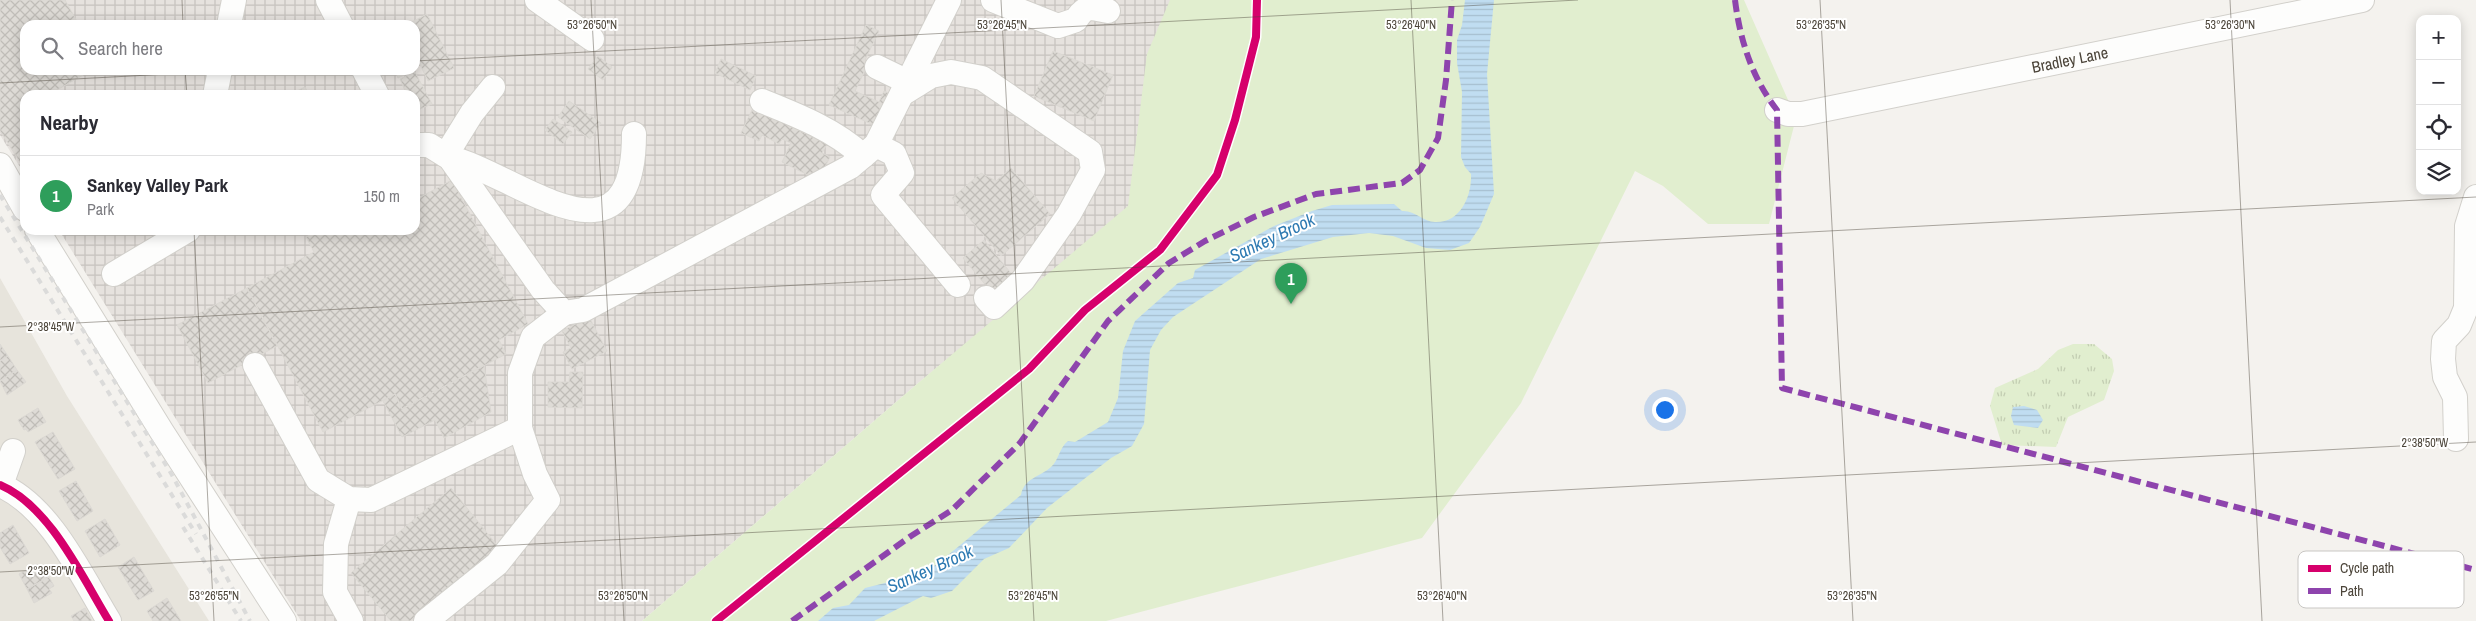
<!DOCTYPE html>
<html lang="en">
<head>
<meta charset="utf-8">
<style>
	:root { --surface:#fff; --page:#f2f2f3; --text:#2b2b33; --muted:#7c7c81; --line:#e1e1e2; --accent:#868178 }
	body { margin:0; font-family:"Archivo Narrow",sans-serif; background:var(--page); color:var(--text) }
	.controls { position:absolute; right:15px; top:15px; display:grid; overflow:hidden; border-radius:10px; box-shadow:0 2px 12px #0003 }
	.controls button { width:45px; height:45px; display:grid; place-items:center; padding:0; border:0; border-bottom:1px solid var(--line); background:var(--surface); color:var(--text); font:25px sans-serif }
	.you { position:absolute; left:1664px; top:409px; width:18px; height:18px; margin:-12px; border:4px solid #fff; border-radius:50%; background:#1a73e8; box-shadow:0 0 0 8px #1a73e833 }
	.badge { display:grid; place-items:center; width:32px; height:32px; border-radius:50%; background:var(--accent); color:#fff; font-size:16px; font-weight:700 }
	.pin { position:absolute; translate:-50% -41px; filter:drop-shadow(0 1px 2px #0008) }
	.pin::after { content:''; position:absolute; top:26px; width:18px; height:15px; background:inherit; clip-path:polygon(0 0,100% 0,50% 100%) }
	.list { margin:0; padding:0; list-style:none }
	h2 { display:flex; justify-content:space-between; align-items:center; height:65px; margin:0; padding:0 20px; font-size:21px }
	h2 small { font-size:16px; font-weight:400; color:var(--muted) }
	.list li { display:grid; grid-template-columns:32px 1fr auto; gap:15px; align-items:center; box-sizing:border-box; height:80px; padding:0 20px; border-top:1px solid var(--line) }
	.list b { display:block; font-size:19px; white-space:nowrap }
	.list p { margin:0; font-size:16px; white-space:nowrap; color:var(--muted) }
	.list em { font-size:16px; font-style:normal; color:var(--muted) }
	.icon { flex:none; width:28px; height:28px; fill:none; stroke:currentColor; stroke-width:2; stroke-linecap:round; stroke-linejoin:round }
	.map { position:relative; flex:none; width:2476px; height:621px; overflow:hidden }
	.search { position:absolute; background:var(--surface); box-shadow:0 2px 12px #0003; left:20px; top:20px; width:400px; height:55px; display:flex; align-items:center; gap:12px; box-sizing:border-box; padding:0 18px; border-radius:15px; color:var(--muted); font-size:19px }
	.panel { position:absolute; background:var(--surface); box-shadow:0 2px 12px #0003; left:20px; top:90px; width:400px; height:145px; border-radius:15px }
	.map>svg:first-child { display:block }
	.residential { fill:#e7e4dc }
	.industrial { fill:url(#industrial-grid); fill-rule:evenodd }
	.grass { fill:url(#grass-tufts) }
	.green { fill:#e1eecf }
	.water { fill:url(#water-rules) }
	.building { fill:url(#building-cross-hatch); stroke:#dcd9d4 }
	.lines { fill:none; stroke-linecap:round; stroke-linejoin:round }
	.minor-casing { stroke:#d2d0cb; stroke-width:26 }
	.minor { stroke:#fdfdfc; stroke-width:24 }
	.rail { stroke:#dbdbda; stroke-width:4; stroke-dasharray:6 6; stroke-linecap:butt }
	.quiet { stroke:#8e44ad; stroke-width:6; stroke-dasharray:12 6; stroke-linecap:butt }
	.cycleway-casing { stroke:#fff; stroke-width:11 }
	.cycleway { stroke:#d6006c; stroke-width:8 }
	.ticks { fill:none; stroke:#4b4439; stroke-width:1; stroke-opacity:0.45 }
	.labels { text-anchor:middle; stroke-width:4; stroke-linejoin:round; paint-order:stroke }
	.street-label { font-size:16px; fill:#4b4439; stroke:#fff }
	.water-label { font-size:18px; font-style:italic; fill:#2e7ab2; stroke:#fff }
	.key { fill:#fff; stroke:#c9c7c4; stroke-width:1 }
	.key-label { font-size:14px; fill:#4b4439 }
	.ticks-label { font-size:12px; text-anchor:middle; fill:#4b4439; stroke:#fff; stroke-width:4; stroke-linejoin:round; paint-order:stroke }
</style>
</head>
<body>
<div class="map">
<svg width="2476" height="621" viewBox="0 0 2476 621">
	<defs>
		<pattern id="industrial-grid" width="8" height="8" patternUnits="userSpaceOnUse" patternTransform="scale(1.25)"><rect width="8" height="8" fill="#e6e2de"/><path d="M0 4h8M4 0v8" fill="none" stroke="#c7c3bf"/></pattern>
		<pattern id="grass-tufts" width="24" height="20" patternUnits="userSpaceOnUse" patternTransform="scale(1.25)"><rect width="24" height="20" fill="#e1eecf"/><path d="M3 7l-1-3M5 7V3M7 7l1-3M15 17l-1-3M17 17v-4M19 17l1-3" fill="none" stroke="#c3cdb2"/></pattern>
		<pattern id="water-rules" width="6" height="5" patternUnits="userSpaceOnUse" patternTransform="scale(1.25)"><rect width="6" height="5" fill="#c0ddf1"/><path d="M0 2.5h6" fill="none" stroke="#a6bfcf"/></pattern>
		<pattern id="building-cross-hatch" width="8" height="8" patternUnits="userSpaceOnUse" patternTransform="scale(1.25)"><rect width="8" height="8" fill="#dedbd6"/><path d="M0 0l8 8M0 8l8-8" fill="none" stroke="#c0bdb8"/></pattern>
	</defs>
	<rect width="100%" height="100%" fill="#f4f2ee"/>
	<path class="residential" d="M0,278L67,396L209,621H0Z"/>
	<path class="industrial" d="M0,0H1173L1129,210L917,384L642,621H301L59,230H415V95H25V175L0,135ZM25,25H415V70H25Z"/>
	<path class="grass" d="M2073,344H2094L2112,359L2114,371L2104,400L2068,417L2056,447L2002,445L1990,406L1995,388L2038,369L2058,350Z"/>
	<path class="green" d="M1170,0H1744L1796,118L1769,224H1708L1663,186L1635,171L1521,403L1422,538L1106,621H642L917,384L1128,206L1147,54Z"/>
	<path class="water" d="M1465,0H1494L1487,74L1494,194L1480,227L1469,243L1450,250L1426,248L1393,236L1369,233L1333,237L1261,259L1173,317L1161,330L1150,350L1144,424L1132,446L1111,458L1047,508L1009,548L984,559L952,591L931,598L923,596L874,621H818L833,608L849,605L865,588L893,581L936,565L1021,495C1024,478 1040,477 1051,467C1059,460 1059,448 1068,441L1075,442L1108,422L1118,398L1123,351L1135,321L1178,283L1193,278L1195,270L1274,226L1312,211L1332,205L1394,204L1402,211C1415,210 1423,222 1435,222C1461,223 1472,195 1471,174L1465,167L1461,157L1462,92L1457,63V40L1462,25Z
		M2024,406L2037,410L2043,420L2038,428L2014,425L2011,416L2013,407Z"/>
	<path class="building" d="M0,0H65L79,25H25V70H92L55,91L57,95H25V170L0,131Z
		M427,14L454,68L428,81L415,54V25H406Z
		M866,25L879,31L865,60L869,62L855,91L879,102L884,91L891,94L876,126L829,105Z
		M1053,51L1113,75L1094,121L1034,96Z
		M598,56L612,67L603,80L588,69Z
		M721,59L756,76L750,90L715,73Z
		M395,70H415L398,78Z
		M415,72L432,104L415,111V95H407L400,79Z
		M305,87L309,95H289Z
		M569,101L601,123L590,139L558,117Z
		M753,108L827,144L822,153L830,157L818,180L782,162L791,143L782,139L779,144L762,135L759,141L741,133Z
		M553,119L572,132L563,144L545,130Z
		M1011,168L1050,214L1001,256L952,198L981,173L996,181Z
		M452,180L528,324L499,340L506,354L402,409L395,394L323,432L247,288L314,252L306,237L320,230H415V200Z
		M984,240L1014,277L993,294L963,258Z
		M247,288L277,346L208,383L177,325Z
		M589,317L607,351L572,369L563,352L571,348L562,331Z
		M0,344L8,356L0,361Z
		M8,356L17,370L0,381V361Z
		M484,365L491,412L444,438L435,420L402,437L383,401L395,394L402,409Z
		M17,370L26,382L7,395L0,381Z
		M570,372H583L582,408L548,407V382H569Z
		M38,408L46,422L28,432L26,429L24,430L18,420Z
		M53,432L75,469L58,479L35,442Z
		M76,481L93,511L77,521L59,491Z
		M451,488L500,549L410,621H391L351,573Z
		M105,519L120,545L100,557L85,531Z
		M13,525L29,553L10,564L0,547V533Z
		M134,557L154,591L138,600L118,567Z
		M37,564L40,570L44,567L49,577L27,589L19,574Z
		M49,577L54,586L49,589L52,593L34,603L27,589Z
		M167,598L181,621H153L147,611Z
		M85,608L92,621H74L71,616Z"/>
	<g class="lines">
		<g class="minor-casing">
			<g id="minor">
				<path d="M328,0L341,25"/>
				<path d="M537,0L592,39"/>
				<path d="M993,0L1058,26L1076,20C1086,4 1091,8 1108,11"/>
				<path d="M229,25L234,0"/>
				<path d="M877,67L908,82"/>
				<path d="M364,70L377,95"/>
				<path d="M902,94L931,76L951,72L982,78L1090,152L1093,170L1069,214L1023,280L994,307L986,298"/>
				<path d="M215,95L220,70"/>
				<path d="M762,101C797,115 835,130 863,156"/>
				<path id="s1" d="M1777,110L1788,114H1802L2362,0"/>
				<path d="M415,145H429L450,158L543,290L564,313L583,310L850,167L876,145L894,154L902,173L883,195L958,285"/>
				<path d="M876,145L949,0"/>
				<path d="M446,155L472,113L493,87"/>
				<path d="M450,158C515,173 634,281 634,134"/>
				<path d="M0,165L25,209"/>
				<path d="M37,230L162,432L284,621"/>
				<path d="M114,274L188,230"/>
				<path d="M255,365L318,480L349,499L371,500L520,428"/>
				<path d="M2456,439L2455,397L2445,377L2443,359L2444,341L2459,325L2466,308L2467,226L2476,197"/>
				<path d="M0,485C50,506 82,577 109,621"/>
				<path d="M1,485L13,451"/>
				<path d="M349,499L336,544L335,592L351,621"/>
				<path d="M426,621L497,564L548,500L535,474L520,428V373L533,337L564,313"/>
			</g>
		</g>
		<use href="#minor" class="minor"/>
		<path class="rail" d="M0,195L172,475L250,621
			M0,217L196,534
			M183,527L241,621"/>
		<path class="quiet" d="M1735,0C1740,40 1752,78 1777,110L1782,388L2476,570
			M792,621L911,536L952,510L1020,443L1108,321L1169,263L1205,241L1254,217L1316,194L1402,183L1420,170L1438,138L1446,80L1452,0"/>
		<g class="cycleway-casing">
			<path id="cycleway" d="M0,485C50,506 82,577 109,621
				M716,621L1029,369L1085,310L1160,250L1217,175L1235,120L1256,37L1257,0"/>
		</g>
		<use href="#cycleway" class="cycleway"/>
	</g>
	<path class="ticks" d="M182,0L183,25M591,0L624,621M1001,0L1034,621M1411,0L1443,621M1820,0L1853,621M2230,0L2262,621M415,61L1578,0M185,70L187,95M0,83L242,70M194,230L214,621M0,327L2476,197M0,572L2476,442"/>
	<g class="labels">
		<g class="street-label">
			<text dy="6" stroke="none"><textPath href="#s1" startOffset="299">Bradley Lane</textPath></text>
		</g>
		<g class="water-label">
			<text transform="translate(1272 238) rotate(-25)" y="6">Sankey Brook</text>
			<text transform="translate(930 569) rotate(-24)" y="6">Sankey Brook</text>
		</g>
	</g>
	<rect x="2298" y="551" width="166" height="57" rx="8" class="key"/>
	<rect x="2308" y="565" width="23" height="7" fill="#d6006c"/>
	<rect x="2308" y="588" width="23" height="6" fill="#8e44ad"/>
	<g class="key-label">
		<text x="2340" y="573">Cycle path</text>
		<text x="2340" y="596">Path</text>
	</g>
	<g class="ticks-label">
		<text x="592" y="29">53°26'50"N</text>
		<text x="1002" y="29">53°26'45"N</text>
		<text x="1411" y="29">53°26'40"N</text>
		<text x="1821" y="29">53°26'35"N</text>
		<text x="2230" y="29">53°26'30"N</text>
		<text x="51" y="331">2°38'45"W</text>
		<text x="2425" y="447">2°38'50"W</text>
		<text x="51" y="575">2°38'50"W</text>
		<text x="214" y="600">53°26'55"N</text>
		<text x="623" y="600">53°26'50"N</text>
		<text x="1033" y="600">53°26'45"N</text>
		<text x="1442" y="600">53°26'40"N</text>
		<text x="1852" y="600">53°26'35"N</text>
	</g>
</svg>
<div class="controls">
<button>+</button>
<button>−</button>
<button><svg class="icon" aria-label="locate" viewBox="0 0 24 24"><circle cx="12" cy="12" r="6"/><path d="M12 2v4M12 18v4M2 12h4M18 12h4"/></svg></button>
<button><svg class="icon" aria-label="layers" viewBox="0 0 24 24"><path d="M12 4l9 5-9 5-9-5zM3 14l9 5 9-5"/></svg></button>
</div>
<div class="you"></div>
<div class="pin badge" style="left:1291px;top:304px;background:#2e9e5b">1</div>
<div class="search"><svg class="icon" aria-label="search" viewBox="0 0 24 24"><circle cx="10" cy="10" r="6"/><path d="M15 15l6 6"/></svg>Search here</div>
<section class="panel">
<h2>Nearby<small></small></h2>
<ul class="list">
<li><span class="badge" style="background:#2e9e5b">1</span><div><b>Sankey Valley Park</b><p>Park</p></div><em>150 m</em></li>
</ul>
</section>
</div>
</body>
</html>
